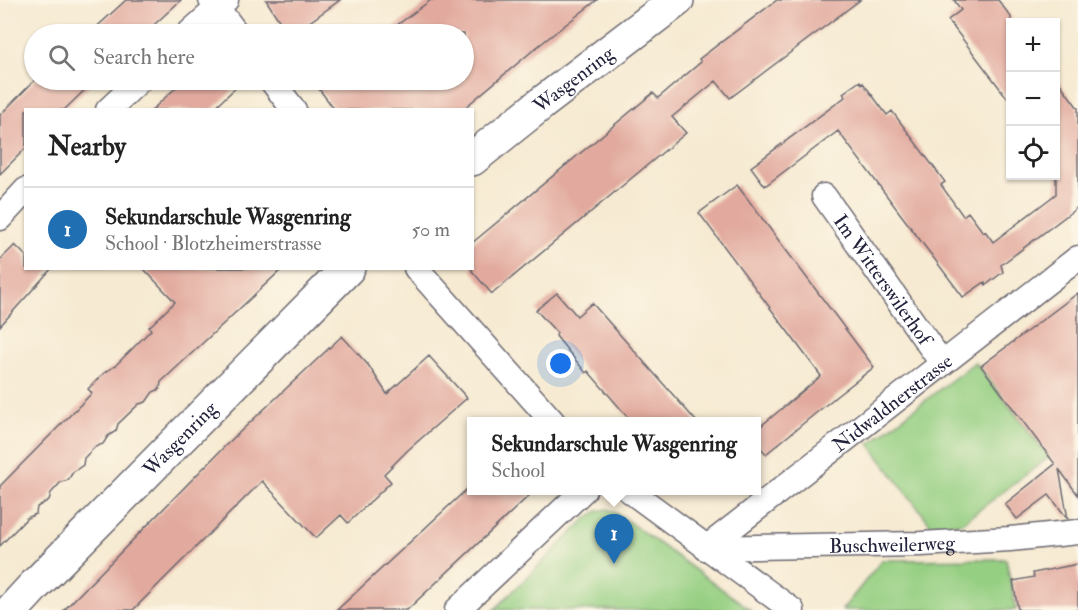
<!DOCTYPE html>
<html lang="en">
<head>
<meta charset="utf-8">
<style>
	:root { --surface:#fff; --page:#f6f6f6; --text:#222; --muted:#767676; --line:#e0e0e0; --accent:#1f6fb2 }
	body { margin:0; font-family:"IM FELL Double Pica",serif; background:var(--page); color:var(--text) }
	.controls { position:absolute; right:18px; top:18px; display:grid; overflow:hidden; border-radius:0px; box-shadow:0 2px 4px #0004 }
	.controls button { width:54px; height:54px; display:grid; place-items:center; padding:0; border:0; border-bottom:2px solid var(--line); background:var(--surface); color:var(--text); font:30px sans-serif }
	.you { position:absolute; left:561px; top:364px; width:21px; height:21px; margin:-15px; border:4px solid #fff; border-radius:50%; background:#1a73e8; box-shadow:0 0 0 9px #1a73e833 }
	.badge { display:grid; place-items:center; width:39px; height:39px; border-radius:50%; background:var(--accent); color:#fff; font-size:20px; font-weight:700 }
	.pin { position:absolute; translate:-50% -50px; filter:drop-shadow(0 2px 3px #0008) }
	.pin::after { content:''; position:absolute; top:32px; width:21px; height:18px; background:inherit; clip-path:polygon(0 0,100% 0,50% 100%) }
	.popup { position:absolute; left:467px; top:417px; width:294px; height:78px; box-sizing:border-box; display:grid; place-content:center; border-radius:0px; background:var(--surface); filter:drop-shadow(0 2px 4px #0005); font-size:20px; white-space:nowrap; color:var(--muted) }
	.popup b { font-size:22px; color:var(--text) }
	.popup::after { content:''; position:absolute; left:50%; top:100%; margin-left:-12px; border:12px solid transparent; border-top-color:var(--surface) }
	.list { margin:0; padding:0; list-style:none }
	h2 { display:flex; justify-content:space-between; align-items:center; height:78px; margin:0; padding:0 24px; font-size:26px }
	h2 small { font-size:20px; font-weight:400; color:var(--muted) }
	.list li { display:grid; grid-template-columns:39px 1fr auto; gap:18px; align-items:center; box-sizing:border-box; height:84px; padding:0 24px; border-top:2px solid var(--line) }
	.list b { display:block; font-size:22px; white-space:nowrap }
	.list p { margin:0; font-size:20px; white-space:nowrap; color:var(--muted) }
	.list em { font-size:20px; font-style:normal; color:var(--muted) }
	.icon { flex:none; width:33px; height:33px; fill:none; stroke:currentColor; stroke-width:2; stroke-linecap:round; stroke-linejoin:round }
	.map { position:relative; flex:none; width:1078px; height:610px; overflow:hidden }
	.search { position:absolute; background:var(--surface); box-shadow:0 2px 4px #0004; left:24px; top:24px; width:450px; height:66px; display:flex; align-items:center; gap:15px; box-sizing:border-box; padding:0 21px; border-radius:33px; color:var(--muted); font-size:22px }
	.panel { position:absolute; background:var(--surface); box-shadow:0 2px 4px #0004; left:24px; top:108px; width:450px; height:162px; border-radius:0px }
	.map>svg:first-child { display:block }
	.green { fill:#95cf82; stroke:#5c785e; stroke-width:1.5 }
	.building { fill:#e2aa9f }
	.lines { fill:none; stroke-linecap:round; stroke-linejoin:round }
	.street-casing { stroke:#6c6870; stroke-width:27 }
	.primary-casing { stroke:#6c6870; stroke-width:36 }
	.street { stroke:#fff; stroke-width:24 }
	.primary { stroke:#fff; stroke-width:33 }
	.labels { text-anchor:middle; stroke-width:6; stroke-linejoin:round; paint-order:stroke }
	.street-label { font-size:20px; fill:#22223b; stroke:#fcf5e5 }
</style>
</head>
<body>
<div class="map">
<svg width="1078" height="610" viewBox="0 0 1078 610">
	<rect width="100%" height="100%" fill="#fcf5e5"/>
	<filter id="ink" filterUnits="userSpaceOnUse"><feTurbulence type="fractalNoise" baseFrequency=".0167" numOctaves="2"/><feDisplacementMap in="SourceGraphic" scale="12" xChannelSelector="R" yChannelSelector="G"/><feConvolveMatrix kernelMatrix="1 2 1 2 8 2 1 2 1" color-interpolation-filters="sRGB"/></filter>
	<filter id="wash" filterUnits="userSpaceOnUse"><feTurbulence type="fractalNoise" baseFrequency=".008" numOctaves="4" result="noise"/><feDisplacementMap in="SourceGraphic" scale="24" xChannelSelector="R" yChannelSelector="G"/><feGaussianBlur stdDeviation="1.35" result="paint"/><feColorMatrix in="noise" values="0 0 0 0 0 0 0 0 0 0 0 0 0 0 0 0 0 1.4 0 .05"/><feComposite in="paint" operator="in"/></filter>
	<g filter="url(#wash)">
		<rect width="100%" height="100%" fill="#f6ead2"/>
		<path class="green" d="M975,362L1049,457L962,523L931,525L869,444Z
			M608,509L619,515L751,610H494L587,518L598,511Z
			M1006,559L1016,610H842L882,560Z"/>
		<g id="blocks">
			<path class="building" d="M126,0H181L144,34H89Z
				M266,0H340L293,34L280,22Z
				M431,0H597L537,47L462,110H335L312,80H464V34H385Z
				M777,0H860L730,98L716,81L672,117L686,133L492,294L472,271V243L653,93L658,98L701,62L699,59Z
				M954,0H998L1011,17V103L948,20L961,10Z
				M1056,78L1078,108V207L1001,265L1003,272L986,285L985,282L963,297L838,131L765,186L751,167L845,97L843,93L860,81L862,84L863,83L887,115L892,111L945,182L941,185L963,216L968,212L983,232L985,231L993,242L1056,194Z
				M35,80H95L64,110H26V148L0,174V115Z
				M184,80H244L212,110H152Z
				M737,185L874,367L838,395L766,454L756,442V430L821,376L699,213Z
				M15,245L26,256V268H52L0,326V260Z
				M143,268H283L161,382L160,389L153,392L146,402L139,404L118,424L116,431L108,436L103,444L95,447L84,458L83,465L73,472L68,480L61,482L51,493L49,500L37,507L36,514L27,518L0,546V486L92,393L88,389L104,373L115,366L151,330L149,327L175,302Z
				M557,293L577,316L592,303L697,422H632L588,371L586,373L556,336L557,333L536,310Z
				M1078,293V495L1059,469L1068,519L1049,495L1017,519L1005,504L1055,464L981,366Z
				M342,336L369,366L387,394L429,356L467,398L408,450L384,474L391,482L348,523L341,515L316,538L262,481L133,610H64L226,445Z
				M467,489L469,491L535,490L407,610H337Z
				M1078,564V610H1018L1013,581L1034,577L1033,573Z"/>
		</g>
	</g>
	<g filter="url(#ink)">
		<use href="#blocks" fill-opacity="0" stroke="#6c6870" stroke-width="1.5"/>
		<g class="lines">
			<g class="street-casing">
				<g id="street">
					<path d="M211,0L237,34"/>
					<path d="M188,34L226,0"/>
					<path d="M271,80L294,110"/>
					<path d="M108,110L140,80"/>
					<path id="s1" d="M824,196L942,363"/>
					<path d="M0,218L26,190"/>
					<path d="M416,268L553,422"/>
					<path d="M629,490L792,610"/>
					<path id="s2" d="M706,548L1078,258"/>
					<path id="s3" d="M706,548L921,544L1010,539L1078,532"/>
					<path d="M457,610L584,490"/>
				</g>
			</g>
			<g class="primary-casing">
				<g id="primary">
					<path id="s4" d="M472,159L542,103L677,0"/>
					<path id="s5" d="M12,610L34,586L348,268"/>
				</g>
			</g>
			<use href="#street" class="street"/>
			<use href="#primary" class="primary"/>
		</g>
	</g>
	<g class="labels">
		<g class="street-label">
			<text dy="7" stroke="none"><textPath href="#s4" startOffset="129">Wasgenring</textPath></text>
			<text dy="7" stroke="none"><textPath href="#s1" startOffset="102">Im Witterswilerhof</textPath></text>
			<text dy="7" stroke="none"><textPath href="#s2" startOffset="236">Nidwaldnerstrasse</textPath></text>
			<text dy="7" stroke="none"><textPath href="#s5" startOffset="240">Wasgenring</textPath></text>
			<text dy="7" stroke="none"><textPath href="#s3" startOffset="186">Buschweilerweg</textPath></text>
		</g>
	</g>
</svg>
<div class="controls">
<button>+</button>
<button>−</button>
<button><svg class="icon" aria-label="locate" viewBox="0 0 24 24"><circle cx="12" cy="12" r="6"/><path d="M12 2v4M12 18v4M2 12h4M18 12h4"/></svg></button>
</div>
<div class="you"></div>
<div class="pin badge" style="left:614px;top:564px">1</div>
<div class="popup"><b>Sekundarschule Wasgenring</b>School</div>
<div class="search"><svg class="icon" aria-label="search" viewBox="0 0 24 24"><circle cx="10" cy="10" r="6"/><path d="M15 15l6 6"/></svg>Search here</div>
<section class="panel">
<h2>Nearby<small></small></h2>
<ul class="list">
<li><span class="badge">1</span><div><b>Sekundarschule Wasgenring</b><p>School · Blotzheimerstrasse</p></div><em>50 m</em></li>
</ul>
</section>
</div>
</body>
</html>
